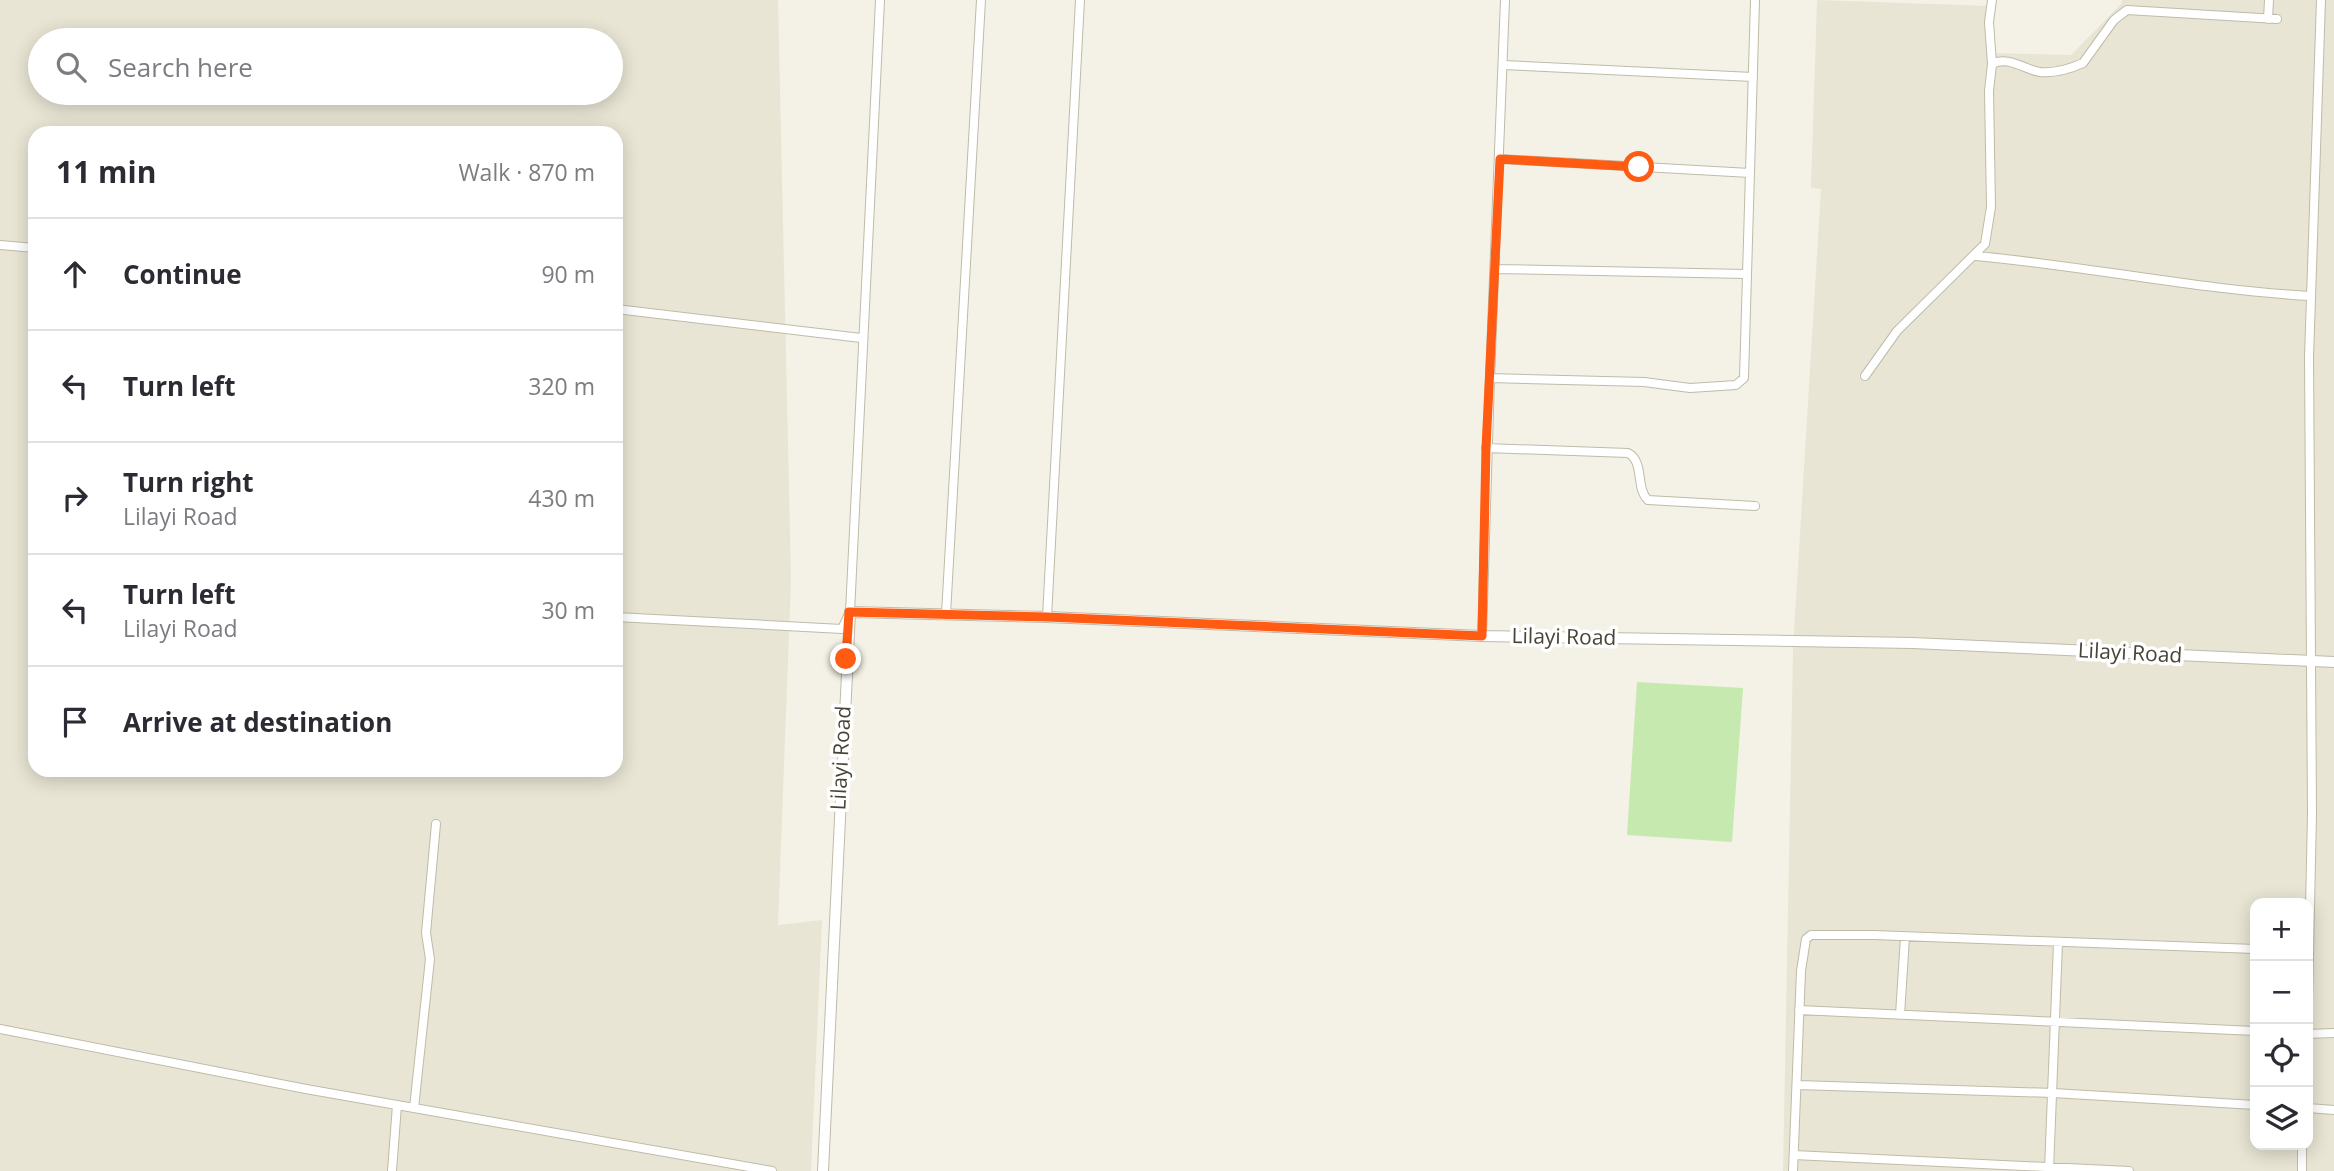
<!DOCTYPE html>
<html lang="en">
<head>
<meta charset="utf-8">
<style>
	:root { --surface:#fff; --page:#f7f7f7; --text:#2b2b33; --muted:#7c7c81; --line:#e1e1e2 }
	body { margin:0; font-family:"Open Sans",sans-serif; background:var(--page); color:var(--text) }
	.controls { position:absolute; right:21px; bottom:21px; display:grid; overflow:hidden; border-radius:14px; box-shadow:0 4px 18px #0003 }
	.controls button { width:63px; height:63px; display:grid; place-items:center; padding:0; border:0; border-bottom:2px solid var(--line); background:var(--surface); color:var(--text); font:35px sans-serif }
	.stop { position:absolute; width:21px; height:21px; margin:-16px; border:5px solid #ff5b12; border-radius:50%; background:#fff }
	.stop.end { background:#ff5b12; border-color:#fff; box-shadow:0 2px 7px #0008 }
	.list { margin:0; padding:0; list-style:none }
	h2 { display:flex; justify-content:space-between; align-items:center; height:91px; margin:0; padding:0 28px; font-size:30px }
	h2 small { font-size:23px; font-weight:400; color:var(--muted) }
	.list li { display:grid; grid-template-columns:46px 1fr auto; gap:21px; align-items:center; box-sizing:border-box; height:112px; padding:0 28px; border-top:2px solid var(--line) }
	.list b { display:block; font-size:26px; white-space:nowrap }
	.list p { margin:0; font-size:23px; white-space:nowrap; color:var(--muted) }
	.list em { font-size:23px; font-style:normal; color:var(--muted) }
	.icon { flex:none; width:38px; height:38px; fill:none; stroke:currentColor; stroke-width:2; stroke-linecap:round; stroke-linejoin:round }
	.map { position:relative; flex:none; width:2334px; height:1171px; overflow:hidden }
	.search { position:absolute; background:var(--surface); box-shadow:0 4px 18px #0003; left:28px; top:28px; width:595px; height:77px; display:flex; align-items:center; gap:18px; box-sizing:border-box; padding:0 24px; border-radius:38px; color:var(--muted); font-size:26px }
	.panel { position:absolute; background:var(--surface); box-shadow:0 4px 18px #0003; left:28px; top:126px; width:595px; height:651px; border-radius:21px }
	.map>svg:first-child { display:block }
	.residential { fill:#e8e5d4; fill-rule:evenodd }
	.green { fill:#c5e9ae }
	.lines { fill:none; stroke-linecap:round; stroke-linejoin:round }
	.minor-casing { stroke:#bfbba9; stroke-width:10 }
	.tertiary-casing { stroke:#bfbba9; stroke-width:12 }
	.minor { stroke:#fff; stroke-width:8 }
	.tertiary { stroke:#fff; stroke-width:10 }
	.route { stroke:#ff5b12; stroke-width:9 }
	.labels { text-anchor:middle; stroke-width:7; stroke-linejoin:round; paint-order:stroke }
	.street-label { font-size:21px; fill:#474335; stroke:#fff }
</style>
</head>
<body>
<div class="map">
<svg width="2334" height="1171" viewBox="0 0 2334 1171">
	<rect width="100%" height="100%" fill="#f4f2e6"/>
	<path class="residential" d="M0,0H778L791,580L778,925L822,920L811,1171H0ZM40,40H611V93H40ZM35,133H616V770H35Z
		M1817,0L1990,6L1989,53L2071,55L2121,4L2122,0H2334V1171H1783L1793,649L1821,189L1811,188ZM2255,903H2308V1145H2255Z"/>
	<path class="green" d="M1637,682L1743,688L1732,842L1627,835Z"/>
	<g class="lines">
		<g class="minor-casing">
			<path id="minor" d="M1505,0L1490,378L1644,382L1690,388L1736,385L1744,378L1755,0
				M1992,0L1989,22L1992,64
				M2268,19L2269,0
				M1503,65L1753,77
				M1500,159L1750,173
				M0,245L35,248
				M1976,256C2088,266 2199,290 2311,296
				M1495,269L1746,274
				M616,309L861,338
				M1865,376L1897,331L1985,244L1991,207L1989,91L1992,64C2008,55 2025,70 2040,72C2055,73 2070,69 2083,63L2114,20L2127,10L2277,19
				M1486,448L1628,453C1645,462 1635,488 1648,500L1755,506
				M946,614L981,0
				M616,617L842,629L850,612L880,0
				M1047,617L1080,0
				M1482,636L1490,378
				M2308,1001L2312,814L2309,357L2321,0
				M1799,1010L2255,1031
				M1900,1015L1905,937
				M0,1029L306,1089L772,1171
				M2308,1034L2334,1033
				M1798,1085L2053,1093L2255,1105
				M414,1108L430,959L426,933L436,824
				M2308,1108L2334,1110
				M1794,1155L2129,1171
				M2049,1170L2058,943
				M392,1171L397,1105
				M1793,1171L1801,971L1806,939L1811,935H1874L2255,949
				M2302,1171V1145"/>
		</g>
		<g class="tertiary-casing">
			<path id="tertiary" d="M823,1171L850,612L1047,617L1482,636L1913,643L2334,662"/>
		</g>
		<use href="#minor" class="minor"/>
		<use href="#tertiary" class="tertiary"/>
	</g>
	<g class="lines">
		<path class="route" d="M846,659L849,612L1047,617L1482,636L1486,448L1500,159L1639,167"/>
	</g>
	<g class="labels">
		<g class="street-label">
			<text transform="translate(1564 637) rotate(1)" y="7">Lilayi Road</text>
			<text transform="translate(2130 653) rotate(3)" y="7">Lilayi Road</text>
			<text transform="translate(841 758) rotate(-87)" y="7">Lilayi Road</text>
		</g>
	</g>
</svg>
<div class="controls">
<button>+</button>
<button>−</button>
<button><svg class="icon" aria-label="locate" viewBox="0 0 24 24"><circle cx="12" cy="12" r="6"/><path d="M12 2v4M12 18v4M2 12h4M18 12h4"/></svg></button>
<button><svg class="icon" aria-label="layers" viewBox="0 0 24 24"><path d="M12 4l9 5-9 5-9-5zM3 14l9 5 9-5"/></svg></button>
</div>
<div class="stop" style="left:1639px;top:167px"></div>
<div class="stop end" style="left:846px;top:659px"></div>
<div class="search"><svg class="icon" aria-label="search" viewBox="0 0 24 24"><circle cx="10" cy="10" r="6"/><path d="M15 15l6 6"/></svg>Search here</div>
<section class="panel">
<h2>11 min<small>Walk · 870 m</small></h2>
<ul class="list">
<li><svg class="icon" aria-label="ahead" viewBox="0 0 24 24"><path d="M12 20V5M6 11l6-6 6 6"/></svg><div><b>Continue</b></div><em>90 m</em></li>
<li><svg class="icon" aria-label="left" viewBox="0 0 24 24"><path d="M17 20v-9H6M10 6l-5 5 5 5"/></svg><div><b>Turn left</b></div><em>320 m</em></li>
<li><svg class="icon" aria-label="right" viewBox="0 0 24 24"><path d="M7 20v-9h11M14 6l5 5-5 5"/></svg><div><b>Turn right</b><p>Lilayi Road</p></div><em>430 m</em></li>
<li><svg class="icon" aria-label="left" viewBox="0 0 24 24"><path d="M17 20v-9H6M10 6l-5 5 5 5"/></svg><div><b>Turn left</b><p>Lilayi Road</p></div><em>30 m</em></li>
<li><svg class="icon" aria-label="arrive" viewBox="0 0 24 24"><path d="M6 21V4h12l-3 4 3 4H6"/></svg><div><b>Arrive at destination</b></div></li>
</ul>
</section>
</div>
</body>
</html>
